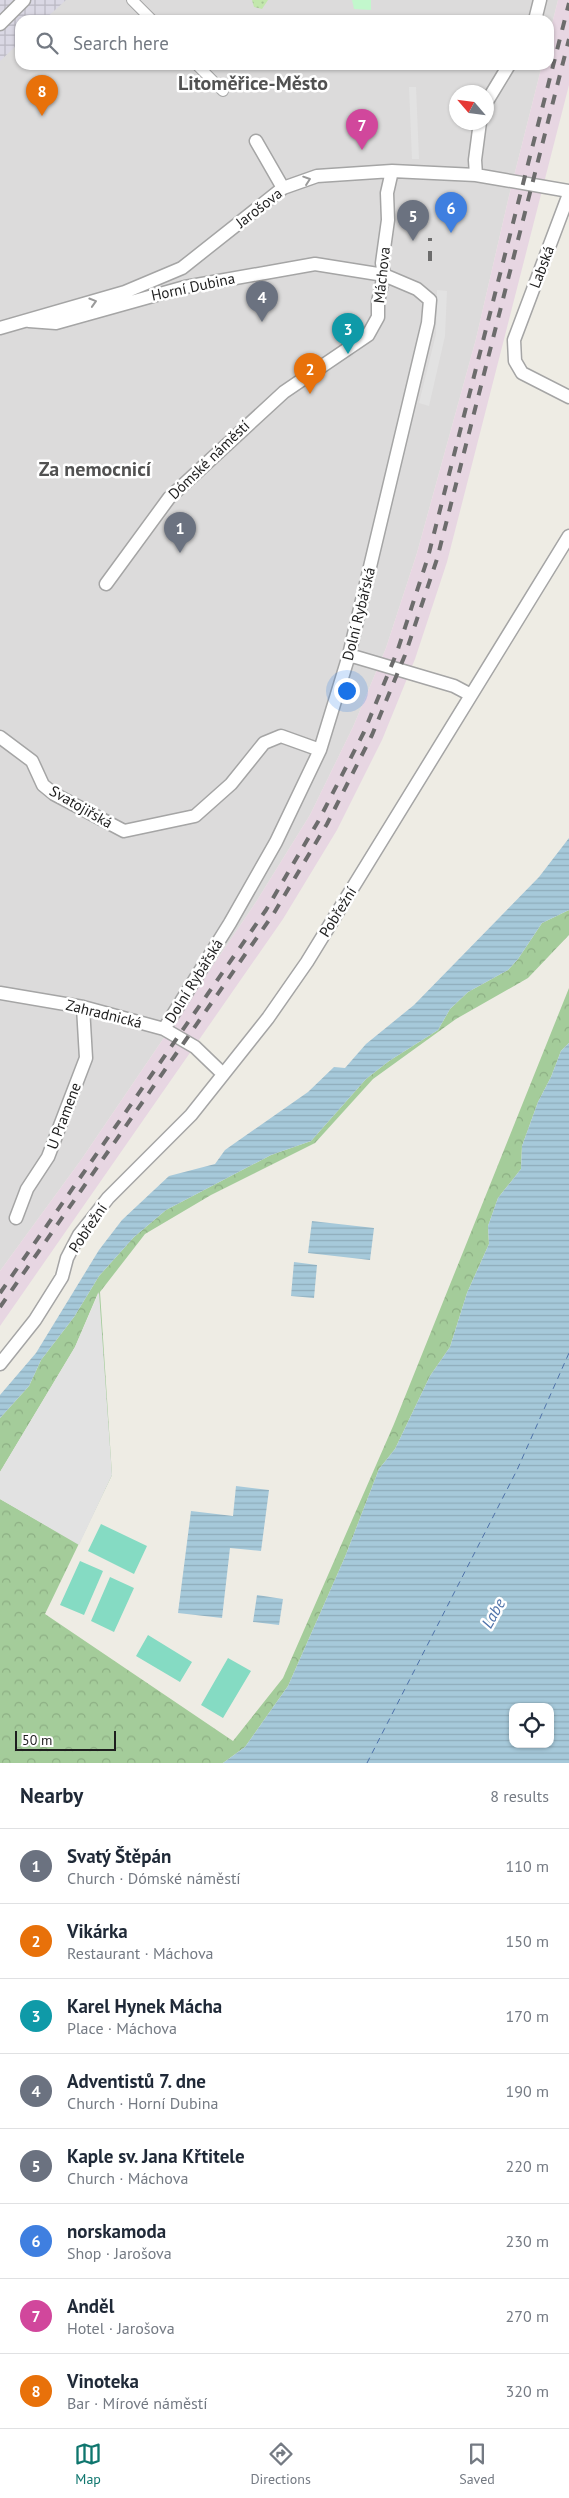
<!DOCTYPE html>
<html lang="en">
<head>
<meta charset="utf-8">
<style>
	:root { --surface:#fff; --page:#f2f2f3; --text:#1f2937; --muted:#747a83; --line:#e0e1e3; --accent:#0f766e }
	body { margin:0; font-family:"PT Sans",sans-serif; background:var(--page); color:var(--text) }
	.controls { position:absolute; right:15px; bottom:15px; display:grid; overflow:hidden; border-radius:10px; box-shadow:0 1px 4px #0004 }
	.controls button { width:45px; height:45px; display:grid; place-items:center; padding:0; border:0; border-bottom:1px solid var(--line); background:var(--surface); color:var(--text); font:25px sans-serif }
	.compass { position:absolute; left:449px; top:85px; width:45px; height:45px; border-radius:50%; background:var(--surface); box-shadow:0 1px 4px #0004; rotate:298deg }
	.scale { position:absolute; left:15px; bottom:12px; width:101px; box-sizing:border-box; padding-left:5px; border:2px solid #1e1e1e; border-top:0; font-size:14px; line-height:18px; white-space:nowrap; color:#1e1e1e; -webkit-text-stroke:4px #fff; paint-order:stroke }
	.you { position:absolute; left:346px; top:690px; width:18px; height:18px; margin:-12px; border:4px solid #fff; border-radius:50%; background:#1a73e8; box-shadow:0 0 0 8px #1a73e833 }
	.badge { display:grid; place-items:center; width:32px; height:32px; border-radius:50%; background:var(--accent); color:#fff; font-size:16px; font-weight:700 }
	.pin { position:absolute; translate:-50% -41px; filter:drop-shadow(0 1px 2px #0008) }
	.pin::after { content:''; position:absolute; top:26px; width:18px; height:15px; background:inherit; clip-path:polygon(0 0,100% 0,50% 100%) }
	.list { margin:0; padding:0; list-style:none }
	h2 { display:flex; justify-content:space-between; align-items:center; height:65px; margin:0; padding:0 20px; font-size:21px }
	h2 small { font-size:16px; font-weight:400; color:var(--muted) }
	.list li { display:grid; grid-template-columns:32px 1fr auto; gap:15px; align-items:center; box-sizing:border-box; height:75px; padding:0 20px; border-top:1px solid var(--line) }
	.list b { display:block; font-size:19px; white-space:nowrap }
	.list p { margin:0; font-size:16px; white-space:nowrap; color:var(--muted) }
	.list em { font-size:16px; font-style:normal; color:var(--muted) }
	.icon { flex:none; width:28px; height:28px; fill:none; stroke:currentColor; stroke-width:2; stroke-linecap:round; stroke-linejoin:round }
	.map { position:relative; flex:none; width:569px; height:1763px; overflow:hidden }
	.search { position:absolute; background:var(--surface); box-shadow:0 1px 4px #0004; left:15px; right:15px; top:15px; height:55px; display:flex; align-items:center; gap:12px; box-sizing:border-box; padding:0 18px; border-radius:15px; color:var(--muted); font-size:19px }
	.sheet { height:665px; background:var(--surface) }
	nav { display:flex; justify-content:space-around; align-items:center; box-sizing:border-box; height:70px; border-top:1px solid var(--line); background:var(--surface); font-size:14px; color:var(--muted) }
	nav a { display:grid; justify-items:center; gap:2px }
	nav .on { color:var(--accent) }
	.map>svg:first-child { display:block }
	.residential { fill:#dcdbdb; fill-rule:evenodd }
	.industrial { fill:#e7d6e2 }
	.grass { fill:url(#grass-dots) }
	.forest { fill:url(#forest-crowns) }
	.park { fill:#c2f7cc }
	.pitch { fill:#85dbc3 }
	.parking { fill:#e2e2e2 }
	.plaza { fill:url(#plaza-grid) }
	.water { fill:url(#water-rules); fill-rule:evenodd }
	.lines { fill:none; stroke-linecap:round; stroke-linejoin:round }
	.ferry { stroke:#4e72aa; stroke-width:1; stroke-dasharray:6 5; stroke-linecap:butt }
	.pedestrian-casing { stroke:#a5a5a5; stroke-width:12 }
	.minor-casing { stroke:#a5a5a5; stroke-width:15 }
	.pedestrian { stroke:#fff; stroke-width:10 }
	.minor { stroke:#fff; stroke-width:12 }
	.rail { stroke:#6c6c6c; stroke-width:4; stroke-dasharray:10 10; stroke-linecap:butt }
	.oneway { stroke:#9a9a9a }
	.labels { text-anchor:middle; stroke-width:5; stroke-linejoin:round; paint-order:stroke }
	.street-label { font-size:15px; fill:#1e1e1e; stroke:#fff }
	.water-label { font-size:16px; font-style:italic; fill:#4e72aa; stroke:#fff }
	.district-label { font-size:20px; font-weight:bold; fill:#515151; stroke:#fff }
</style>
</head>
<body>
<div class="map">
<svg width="569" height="1763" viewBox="0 0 569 1763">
	<defs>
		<pattern id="grass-dots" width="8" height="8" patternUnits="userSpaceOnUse" patternTransform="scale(1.25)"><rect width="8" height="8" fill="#c2e7ac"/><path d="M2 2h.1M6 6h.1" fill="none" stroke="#a6c694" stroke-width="1.8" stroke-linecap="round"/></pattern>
		<pattern id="forest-crowns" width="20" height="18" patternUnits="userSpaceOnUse" patternTransform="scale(1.25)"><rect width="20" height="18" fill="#a4cc9a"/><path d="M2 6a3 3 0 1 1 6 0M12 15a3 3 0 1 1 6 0" fill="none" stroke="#8daf84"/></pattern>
		<pattern id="plaza-grid" width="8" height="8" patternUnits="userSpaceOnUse" patternTransform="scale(1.25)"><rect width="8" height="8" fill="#dad8e4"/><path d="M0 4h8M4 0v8" fill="none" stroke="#bbb9c3"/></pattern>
		<pattern id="water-rules" width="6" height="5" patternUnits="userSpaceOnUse" patternTransform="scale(1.25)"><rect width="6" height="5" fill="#a6c9da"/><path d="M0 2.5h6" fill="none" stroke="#8eacbb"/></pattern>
	</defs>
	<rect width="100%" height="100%" fill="#eeece4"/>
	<path class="residential" d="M0,0H558L549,36V20H20V65H542L509,196L476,339L417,553L386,648L353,727L310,815L256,902L81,1160L0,1271ZM456,92H486V122H456Z"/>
	<path class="industrial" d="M558,0H569V85L447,562L415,659L382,740L337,830L283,919L0,1326V1271L81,1160L256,902L310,815L353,727L386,648L417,553L476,339L509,196L542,65H549V36Z"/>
	<path class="grass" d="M252,0H268L262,9L254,7Z"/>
	<path class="forest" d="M569,910V935L528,978L456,1019L373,1079L315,1143L211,1195L145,1234L100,1292L112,1475L45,1614L233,1741L283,1678L394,1424L569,988V1043L561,1051L551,1077L538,1102L522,1146L521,1169L498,1198L488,1226L489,1244L467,1293L450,1347L430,1376L395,1449L379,1469L345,1557L288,1686L245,1747L223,1763H0V1499L79,1544L98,1293L75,1347L0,1472V1418L29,1386L41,1360L74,1317L99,1276L134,1237L166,1210L271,1155L311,1141L366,1079L389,1061L438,1030L450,1009L468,992L508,970L518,959L542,923Z"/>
	<path class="park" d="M352,0H371V10L354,9Z"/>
	<path class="pitch" d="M101,1524L147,1546L134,1574L88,1551Z
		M80,1561L103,1571L84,1615L60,1605Z
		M110,1577L134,1588L114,1632L91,1621Z
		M148,1635L192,1662L180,1682L136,1656Z
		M228,1658L251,1671L223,1718L201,1705Z"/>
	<path class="parking" d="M409,87H416L419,159H412Z
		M437,290L447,291L445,336L429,406L419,403L436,334Z
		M99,1292L112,1475L79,1545L0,1499V1472L75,1347Z"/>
	<path class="plaza" d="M0,0H66L44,20H20V42L0,61Z"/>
	<path class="water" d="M569,838V910L542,923L518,959L508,970L468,992L450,1009L438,1030L389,1061L366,1079L311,1141L271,1155L166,1210L134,1237L99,1276L74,1317L41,1360L29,1386L0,1418V1395L36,1353L99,1250L122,1220L169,1176L215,1164L225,1150L308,1092L334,1067L345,1068L366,1044L414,1005L539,877Z
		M569,1043V1763H223L245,1747L288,1686L345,1557L379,1469L395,1449L430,1376L450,1347L467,1293L489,1244L488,1226L498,1198L521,1169L522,1146L538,1102L551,1077L561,1051ZM513,1707H550V1744H513Z
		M312,1221L374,1228L370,1260L308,1253Z
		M294,1262L317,1265L314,1298L291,1296Z
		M236,1486L269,1490L261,1551L230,1548L222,1618L178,1613L191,1511L233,1516Z
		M257,1595L283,1599L279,1625L253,1622Z"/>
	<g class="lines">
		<path class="ferry" d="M367,1763L517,1470L569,1353"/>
		<g class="pedestrian-casing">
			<path id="pedestrian" d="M132,0L152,20
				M197,65L223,91"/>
		</g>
		<g class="minor-casing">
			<path id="minor" d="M535,20L540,0
				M0,24L24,0
				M486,103L509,65
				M256,141L283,188
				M476,175L475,160L480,122
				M569,194L514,340L515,361L522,373L569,397
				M29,321L56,323L185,287L315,264L384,275L417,289L430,300L428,323L349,655L320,750L276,842L230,923L164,1029
				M0,328L125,292L182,268L283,188L317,176L392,171L476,175L569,191
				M106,584L169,498L284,392L368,335L378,317V302L384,275L382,263L388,220L387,193L392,171
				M349,655L454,686L471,695
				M0,737L32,761L43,785L54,794L124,831L195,816L231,784L264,743L281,736L320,750
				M0,993L83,1007L164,1029L195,1047L222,1073
				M16,1218L27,1189L48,1157L86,1058L83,1007
				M0,1364L35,1320L62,1277L67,1258L79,1235L91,1220L108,1198L191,1115L268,1018L307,962L569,536"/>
		</g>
		<use href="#pedestrian" class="pedestrian"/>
		<use href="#minor" class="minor"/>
		<path class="rail" d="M430,261V238
			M0,1293L266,910L319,820L364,732L397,652L428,557L569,3
			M0,1307L274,913L327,824L372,735L405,655L437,559L569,39"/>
	</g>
	<defs><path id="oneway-chevron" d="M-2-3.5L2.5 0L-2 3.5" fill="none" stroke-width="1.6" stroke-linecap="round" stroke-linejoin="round" transform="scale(1.25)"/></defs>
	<g class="oneway">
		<use href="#oneway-chevron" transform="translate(307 180) rotate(-19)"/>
		<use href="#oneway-chevron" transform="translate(93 302) rotate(-17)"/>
	</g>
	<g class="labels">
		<g class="street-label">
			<text transform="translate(259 208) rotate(-38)" y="5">Jarošova</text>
			<text transform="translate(542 267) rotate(-69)" y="5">Labská</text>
			<text transform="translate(382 275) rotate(-84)" y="5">Máchova</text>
			<text transform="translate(193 287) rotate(-12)" y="5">Horní Dubina</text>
			<text transform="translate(209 460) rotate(-44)" y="5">Dómské náměstí</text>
			<text transform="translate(359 614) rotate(-76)" y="5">Dolní Rybářská</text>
			<text transform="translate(81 807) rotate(30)" y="5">Svatojiřská</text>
			<text transform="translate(338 912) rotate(-58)" y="5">Pobřežní</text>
			<text transform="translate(194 981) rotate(-58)" y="5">Dolní Rybářská</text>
			<text transform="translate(104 1014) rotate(14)" y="5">Zahradnická</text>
			<text transform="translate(64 1116) rotate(-69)" y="5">U Pramene</text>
			<text transform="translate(88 1228) rotate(-56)" y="5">Pobřežní</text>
		</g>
		<g class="water-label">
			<text transform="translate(493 1613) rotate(-61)" y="6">Labe</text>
		</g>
		<g class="district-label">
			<text x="253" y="90">Litoměřice-Město</text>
			<text x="95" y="476">Za nemocnicí</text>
		</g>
	</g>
</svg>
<div class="controls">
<button><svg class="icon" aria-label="locate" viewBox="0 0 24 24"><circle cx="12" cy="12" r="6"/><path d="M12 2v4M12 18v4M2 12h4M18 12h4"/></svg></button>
</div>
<svg class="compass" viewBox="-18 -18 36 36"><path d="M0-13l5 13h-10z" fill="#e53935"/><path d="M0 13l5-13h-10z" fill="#747a83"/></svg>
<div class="scale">50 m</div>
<div class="you"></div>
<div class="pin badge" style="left:180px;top:553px;background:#6b7280">1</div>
<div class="pin badge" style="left:310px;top:394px;background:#e8710a">2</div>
<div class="pin badge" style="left:348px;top:354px;background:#0f9aa8">3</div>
<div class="pin badge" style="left:262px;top:322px;background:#6b7280">4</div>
<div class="pin badge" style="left:413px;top:241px;background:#6b7280">5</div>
<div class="pin badge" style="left:451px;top:233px;background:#3f7fe0">6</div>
<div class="pin badge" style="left:362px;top:150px;background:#d1479c">7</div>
<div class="pin badge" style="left:42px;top:116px;background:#e8710a">8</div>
<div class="search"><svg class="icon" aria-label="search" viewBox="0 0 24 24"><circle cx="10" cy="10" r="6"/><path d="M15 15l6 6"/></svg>Search here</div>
</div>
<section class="sheet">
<h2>Nearby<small>8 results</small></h2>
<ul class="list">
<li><span class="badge" style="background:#6b7280">1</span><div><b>Svatý Štěpán</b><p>Church · Dómské náměstí</p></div><em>110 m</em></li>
<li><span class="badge" style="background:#e8710a">2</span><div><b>Vikárka</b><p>Restaurant · Máchova</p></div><em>150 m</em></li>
<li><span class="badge" style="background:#0f9aa8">3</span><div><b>Karel Hynek Mácha</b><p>Place · Máchova</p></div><em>170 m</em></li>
<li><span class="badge" style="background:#6b7280">4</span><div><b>Adventistů 7. dne</b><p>Church · Horní Dubina</p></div><em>190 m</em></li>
<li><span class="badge" style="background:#6b7280">5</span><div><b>Kaple sv. Jana Křtitele</b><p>Church · Máchova</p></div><em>220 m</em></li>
<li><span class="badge" style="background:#3f7fe0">6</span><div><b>norskamoda</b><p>Shop · Jarošova</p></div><em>230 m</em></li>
<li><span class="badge" style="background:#d1479c">7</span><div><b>Anděl</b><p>Hotel · Jarošova</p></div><em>270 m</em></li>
<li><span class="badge" style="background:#e8710a">8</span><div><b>Vinoteka</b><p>Bar · Mírové náměstí</p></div><em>320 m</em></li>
</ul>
</section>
<nav>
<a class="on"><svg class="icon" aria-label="map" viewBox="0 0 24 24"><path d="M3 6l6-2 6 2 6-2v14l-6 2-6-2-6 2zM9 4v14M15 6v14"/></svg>Map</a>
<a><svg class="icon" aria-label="directions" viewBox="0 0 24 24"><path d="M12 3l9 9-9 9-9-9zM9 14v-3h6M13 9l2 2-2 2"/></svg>Directions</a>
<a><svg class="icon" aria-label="saved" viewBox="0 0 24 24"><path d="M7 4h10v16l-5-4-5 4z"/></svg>Saved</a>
</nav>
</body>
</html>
